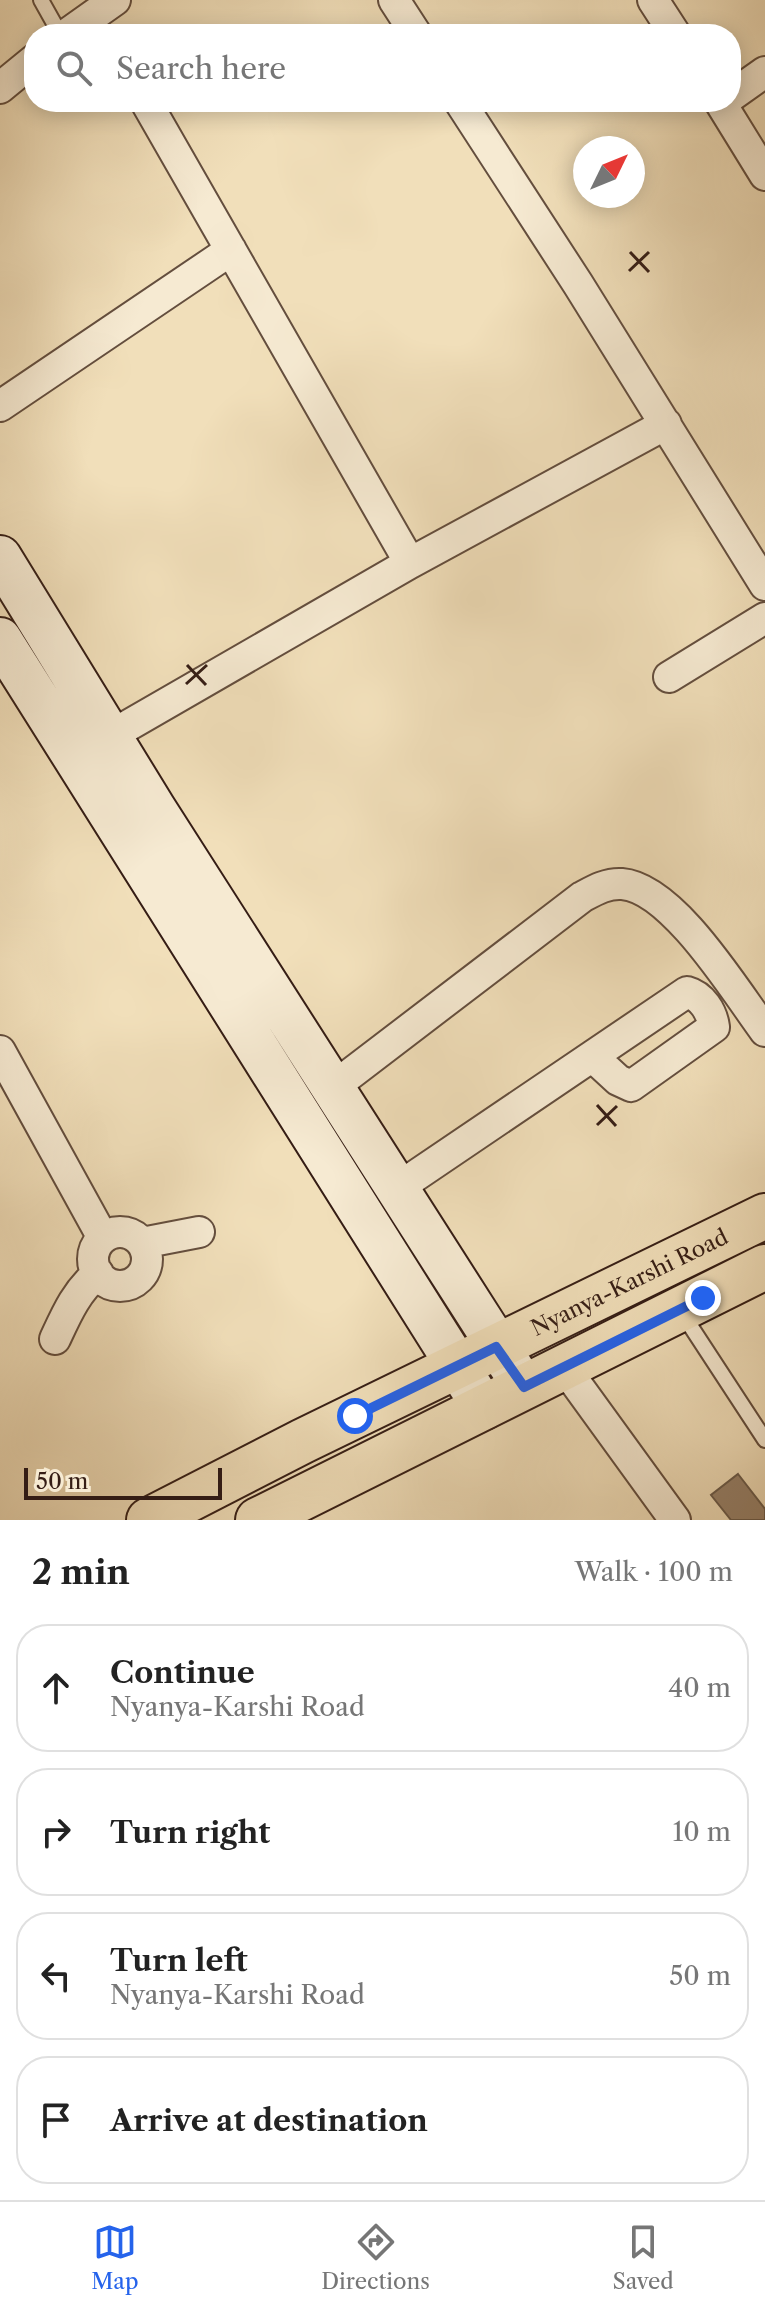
<!DOCTYPE html>
<html lang="en">
<head>
<meta charset="utf-8">
<style>
	:root { --surface:#fff; --page:#f6f6f6; --text:#222; --muted:#767676; --line:#e0e0e0; --accent:#2563eb }
	body { margin:0; font-family:"Libre Caslon Text",serif; background:var(--page); color:var(--text) }
	.compass { position:absolute; left:573px; top:136px; width:72px; height:72px; border-radius:50%; background:var(--surface); box-shadow:0 4px 20px #0003; rotate:47deg }
	.scale { position:absolute; left:24px; bottom:20px; width:198px; box-sizing:border-box; padding-left:8px; border:4px solid #351d15; border-top:0; font-size:22px; line-height:28px; white-space:nowrap; color:#351d15; -webkit-text-stroke:6px #f6ead2; paint-order:stroke }
	.stop { position:absolute; width:24px; height:24px; margin:-18px; border:6px solid #2563eb; border-radius:50%; background:#fff }
	.stop.end { background:#2563eb; border-color:#fff; box-shadow:0 2px 8px #0008 }
	.list { margin:0; padding:0; list-style:none }
	h2 { display:flex; justify-content:space-between; align-items:center; height:104px; margin:0; padding:0 32px; font-size:34px }
	h2 small { font-size:26px; font-weight:400; color:var(--muted) }
	.list li { display:grid; grid-template-columns:52px 1fr auto; gap:24px; align-items:center; box-sizing:border-box; height:128px; margin:0 16px 16px; padding:0 16px; border:2px solid var(--line); border-radius:32px }
	.list b { display:block; font-size:30px; white-space:nowrap }
	.list p { margin:0; font-size:26px; white-space:nowrap; color:var(--muted) }
	.list em { font-size:26px; font-style:normal; color:var(--muted) }
	.icon { flex:none; width:44px; height:44px; fill:none; stroke:currentColor; stroke-width:2; stroke-linecap:round; stroke-linejoin:round }
	.map { position:relative; flex:none; width:765px; height:1520px; overflow:hidden }
	.search { position:absolute; background:var(--surface); box-shadow:0 4px 20px #0003; left:24px; right:24px; top:24px; height:88px; display:flex; align-items:center; gap:20px; box-sizing:border-box; padding:0 28px; border-radius:32px; color:var(--muted); font-size:30px }
	.sheet { height:680px; background:var(--surface) }
	nav { display:flex; justify-content:space-around; align-items:center; box-sizing:border-box; height:112px; border-top:2px solid var(--line); background:var(--surface); font-size:22px; color:var(--muted) }
	nav a { display:grid; justify-items:center; gap:4px }
	nav .on { color:var(--accent) }
	.map>svg:first-child { display:block }
	.building { fill:#97826b; stroke:#6a5b4b; stroke-width:2 }
	.lines { fill:none; stroke-linecap:round; stroke-linejoin:round }
	.lane-casing { stroke:#644e3e; stroke-width:18 }
	.street-casing { stroke:#644e3e; stroke-width:34 }
	.secondary-casing { stroke:#351d15; stroke-width:46 }
	.primary-casing { stroke:#351d15; stroke-width:48 }
	.lane { stroke:#f6ead2; stroke-width:14 }
	.street { stroke:#f6ead2; stroke-width:30 }
	.secondary { stroke:#f6ead2; stroke-width:42 }
	.primary { stroke:#f1dfba; stroke-width:44 }
	.route { stroke:#2563eb; stroke-width:10 }
	.ticks { fill:none; stroke:#351d15; stroke-width:3 }
	.labels { text-anchor:middle; stroke-width:7; stroke-linejoin:round; paint-order:stroke }
	.street-label { font-size:22px; fill:#351d15; stroke:#f6ead2 }
</style>
</head>
<body>
<div class="map">
<svg width="765" height="1520" viewBox="0 0 765 1520">
	<rect width="100%" height="100%" fill="#f1dfba"/>
	<filter id="stains"><feTurbulence type="fractalNoise" baseFrequency=".0025" numOctaves="4"/><feColorMatrix values="0 0 0 0 .2 0 0 0 0 .09 0 0 0 0 .02 0 0 0 .5 -.17"/></filter>
	<radialGradient id="worn" r=".72"><stop offset=".6" stop-color="#630" stop-opacity="0"/><stop offset="1" stop-color="#630" stop-opacity=".3"/></radialGradient>
	<path class="building" d="M738,1474L765,1509V1520H731L711,1495Z"/>
	<g class="lines">
		<g class="lane-casing">
			<path id="lane" d="M41,0L60,34
				M682,1313L765,1440"/>
		</g>
		<g class="street-casing">
			<path id="street" d="M394,0L416,34
				M653,0L675,34
				M67,34L115,0
				M0,88L34,60
				M731,96L765,72
				M146,102L410,563
				M460,102L578,284L765,585
				M720,102L765,175
				M0,406L231,250
				M669,677L765,618
				M110,736L410,563L666,424
				M0,1051L103,1238
				M332,1088L582,897C595,890 607,883 622,884C673,888 736,992 765,1031
				M396,1189L687,992C702,996 712,1012 714,1027L631,1086L618,1080L593,1057
				M93 1259a27 27 0 1 1 54 0a27 27 0 1 1-54 0Z
				M142,1243L199,1232
				M55,1339C67,1313 76,1292 98,1273
				M564,1367L675,1520"/>
		</g>
		<g class="secondary-casing">
			<path id="secondary" d="M0,557L154,808L524,1387
				M0,639L484,1408"/>
		</g>
		<g class="primary-casing">
			<g id="primary">
				<path id="s1" d="M149,1520L303,1441L765,1216"/>
				<path d="M258,1520L765,1267"/>
			</g>
		</g>
		<use href="#lane" class="lane"/>
		<use href="#street" class="street"/>
		<use href="#secondary" class="secondary"/>
		<use href="#primary" class="primary"/>
	</g>
	<g class="lines">
		<path class="route" d="M355,1416L496,1347L524,1387L703,1298"/>
	</g>
	<path class="ticks" d="M630,252L649,272M629,271L649,252M187,665L206,685M186,684L207,665M597,1105L616,1126M597,1125L617,1106"/>
	<g class="labels">
		<g class="street-label">
			<text dy="8" stroke="none"><textPath href="#s1" startOffset="536">Nyanya-Karshi Road</textPath></text>
		</g>
	</g>
	<rect width="100%" height="100%" filter="url(#stains)"/>
	<rect width="100%" height="100%" fill="url(#worn)"/>
</svg>
<svg class="compass" viewBox="-18 -18 36 36"><path d="M0-13l5 13h-10z" fill="#e53935"/><path d="M0 13l5-13h-10z" fill="#767676"/></svg>
<div class="scale">50 m</div>
<div class="stop" style="left:355px;top:1416px"></div>
<div class="stop end" style="left:703px;top:1298px"></div>
<div class="search"><svg class="icon" aria-label="search" viewBox="0 0 24 24"><circle cx="10" cy="10" r="6"/><path d="M15 15l6 6"/></svg>Search here</div>
</div>
<section class="sheet">
<h2>2 min<small>Walk · 100 m</small></h2>
<ul class="list">
<li><svg class="icon" aria-label="ahead" viewBox="0 0 24 24"><path d="M12 20V5M6 11l6-6 6 6"/></svg><div><b>Continue</b><p>Nyanya-Karshi Road</p></div><em>40 m</em></li>
<li><svg class="icon" aria-label="right" viewBox="0 0 24 24"><path d="M7 20v-9h11M14 6l5 5-5 5"/></svg><div><b>Turn right</b></div><em>10 m</em></li>
<li><svg class="icon" aria-label="left" viewBox="0 0 24 24"><path d="M17 20v-9H6M10 6l-5 5 5 5"/></svg><div><b>Turn left</b><p>Nyanya-Karshi Road</p></div><em>50 m</em></li>
<li><svg class="icon" aria-label="arrive" viewBox="0 0 24 24"><path d="M6 21V4h12l-3 4 3 4H6"/></svg><div><b>Arrive at destination</b></div></li>
</ul>
</section>
<nav>
<a class="on"><svg class="icon" aria-label="map" viewBox="0 0 24 24"><path d="M3 6l6-2 6 2 6-2v14l-6 2-6-2-6 2zM9 4v14M15 6v14"/></svg>Map</a>
<a><svg class="icon" aria-label="directions" viewBox="0 0 24 24"><path d="M12 3l9 9-9 9-9-9zM9 14v-3h6M13 9l2 2-2 2"/></svg>Directions</a>
<a><svg class="icon" aria-label="saved" viewBox="0 0 24 24"><path d="M7 4h10v16l-5-4-5 4z"/></svg>Saved</a>
</nav>
</body>
</html>
